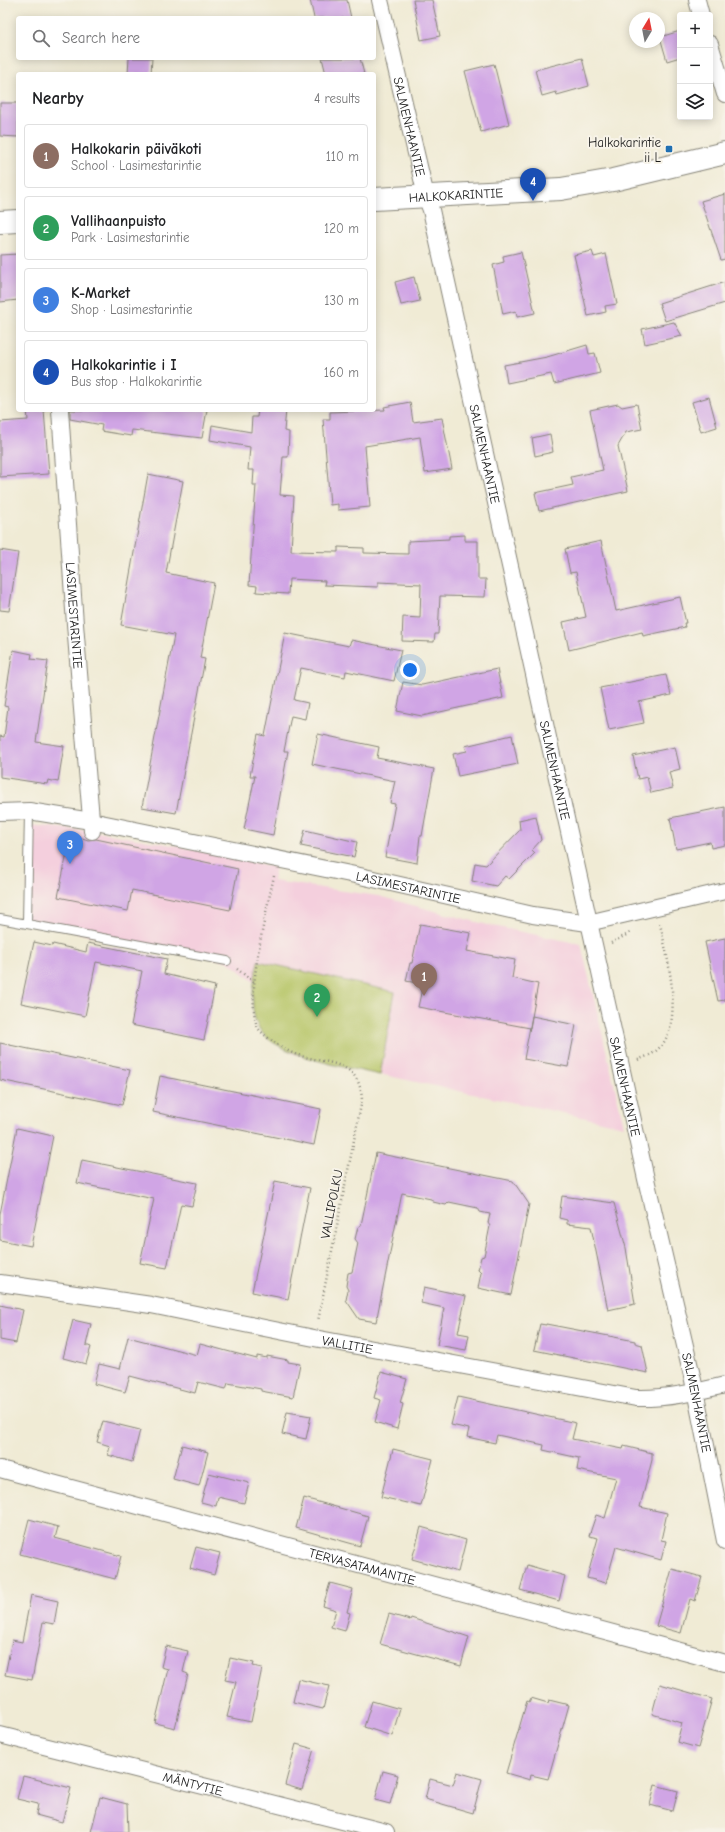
<!DOCTYPE html>
<html lang="en">
<head>
<meta charset="utf-8">
<style>
	:root { --surface:#fff; --page:#f2f2f2; --text:#202124; --muted:#757577; --line:#e0e0e0; --accent:#1f6fb2 }
	body { margin:0; font-family:"Comic Neue",sans-serif; background:var(--page); color:var(--text) }
	.controls { position:absolute; right:12px; top:12px; display:grid; overflow:hidden; border-radius:4px; box-shadow:0 2px 10px #0003 }
	.controls button { width:36px; height:36px; display:grid; place-items:center; padding:0; border:0; border-bottom:1px solid var(--line); background:var(--surface); color:var(--text); font:20px sans-serif }
	.compass { position:absolute; left:629px; top:12px; width:36px; height:36px; border-radius:50%; background:var(--surface); box-shadow:0 2px 10px #0003; rotate:10deg }
	.you { position:absolute; left:410px; top:670px; width:14px; height:14px; margin:-10px; border:3px solid #fff; border-radius:50%; background:#1a73e8; box-shadow:0 0 0 6px #1a73e833 }
	.badge { display:grid; place-items:center; width:26px; height:26px; border-radius:50%; background:var(--accent); color:#fff; font-size:13px; font-weight:700 }
	.pin { position:absolute; translate:-50% -33px; filter:drop-shadow(0 1px 2px #0008) }
	.pin::after { content:''; position:absolute; top:21px; width:14px; height:12px; background:inherit; clip-path:polygon(0 0,100% 0,50% 100%) }
	.list { margin:0; padding:0; list-style:none }
	h2 { display:flex; justify-content:space-between; align-items:center; height:52px; margin:0; padding:0 16px; font-size:17px }
	h2 small { font-size:13px; font-weight:400; color:var(--muted) }
	.list li { display:grid; grid-template-columns:26px 1fr auto; gap:12px; align-items:center; box-sizing:border-box; height:64px; margin:0 8px 8px; padding:0 8px; border:1px solid var(--line); border-radius:4px }
	.list b { display:block; font-size:15px; white-space:nowrap }
	.list p { margin:0; font-size:13px; white-space:nowrap; color:var(--muted) }
	.list em { font-size:13px; font-style:normal; color:var(--muted) }
	.icon { flex:none; width:22px; height:22px; fill:none; stroke:currentColor; stroke-width:2; stroke-linecap:round; stroke-linejoin:round }
	.map { position:relative; flex:none; width:725px; height:1832px; overflow:hidden }
	.search { position:absolute; background:var(--surface); box-shadow:0 2px 10px #0003; left:16px; top:16px; width:360px; height:44px; display:flex; align-items:center; gap:10px; box-sizing:border-box; padding:0 14px; border-radius:4px; color:var(--muted); font-size:15px }
	.panel { position:absolute; background:var(--surface); box-shadow:0 2px 10px #0003; left:16px; top:72px; width:360px; height:340px; border-radius:4px }
	.map>svg:first-child { display:block }
	.built { fill:#f4cfdd }
	.green { fill:#b8c669; stroke:#6a7142 }
	.building { fill:#d0a5e5 }
	.lines { fill:none; stroke-linecap:round; stroke-linejoin:round }
	.lane-casing { stroke:#868478; stroke-width:10 }
	.street-casing { stroke:#868478; stroke-width:18 }
	.secondary-casing { stroke:#868478; stroke-width:24 }
	.path { stroke:#868478; stroke-width:2.5; stroke-dasharray:1 3; stroke-linecap:butt }
	.lane { stroke:#fff; stroke-width:8 }
	.street { stroke:#fff; stroke-width:16 }
	.secondary { stroke:#fff; stroke-width:22 }
	.poi-dot { fill:#1f6fb2; stroke:#f7f3e8; stroke-width:1.5 }
	.labels { text-anchor:middle; stroke-width:4; stroke-linejoin:round; paint-order:stroke }
	.street-label { font-size:13px; fill:#1c1c1c; stroke:#f7f3e8 }
	.poi-label { font-size:13px; fill:#1c1c1c; stroke:#f7f3e8; text-anchor:end }
</style>
</head>
<body>
<div class="map">
<svg width="725" height="1832" viewBox="0 0 725 1832">
	<rect width="100%" height="100%" fill="#f7f3e8"/>
	<filter id="ink" filterUnits="userSpaceOnUse"><feTurbulence type="fractalNoise" baseFrequency=".025" numOctaves="2"/><feDisplacementMap in="SourceGraphic" scale="8" xChannelSelector="R" yChannelSelector="G"/><feConvolveMatrix kernelMatrix="1 2 1 2 8 2 1 2 1" color-interpolation-filters="sRGB"/></filter>
	<filter id="wash" filterUnits="userSpaceOnUse"><feTurbulence type="fractalNoise" baseFrequency=".012" numOctaves="4" result="noise"/><feDisplacementMap in="SourceGraphic" scale="16" xChannelSelector="R" yChannelSelector="G"/><feGaussianBlur stdDeviation="0.9" result="paint"/><feColorMatrix in="noise" values="0 0 0 0 0 0 0 0 0 0 0 0 0 0 0 0 0 1.4 0 .05"/><feComposite in="paint" operator="in"/></filter>
	<g filter="url(#wash)">
		<rect width="100%" height="100%" fill="#f0ebd5"/>
		<path class="built" d="M29,825L92,831L172,845L276,867L273,881L378,896L488,925L581,944L624,1126L346,1067L294,1054L270,1039L259,1029L254,1011V982L227,961L27,923Z"/>
		<path class="green" d="M258,961L395,992L380,1075C351,1068 273,1056 259,1028C248,1010 254,981 258,961Z"/>
		<g id="blocks">
			<path class="building" d="M310,0H347L351,18H314Z
				M413,0H432L440,36L421,40Z
				M680,31V57L667,61L660,37Z
				M129,58H152L151,74H128Z
				M322,58H360L364,74H326Z
				M582,58L589,86L557,95L556,92L542,96L535,70Z
				M494,64L509,124L481,132L465,71Z
				M0,103H18V137L0,136Z
				M725,194V259L721,260L701,201Z
				M592,251L594,257L606,254L617,304L605,306L606,312L588,316L574,255Z
				M521,252L535,313L517,317L516,311L503,314L493,265L504,262L503,256Z
				M18,254V300L0,302V255Z
				M414,277L420,301L401,305L395,282Z
				M725,282V303L665,321L659,303Z
				M674,322L682,336L645,344L642,329Z
				M587,345L589,354L595,353L600,373L554,384L551,374L507,383L504,365L547,357Z
				M709,397L717,427L701,432L692,402Z
				M410,402L413,422L442,418L452,469L425,473L420,437L365,446L370,507L338,510V504L330,505L323,419H330V412L385,410L384,407Z
				M618,404L622,407L637,404L642,429L626,432L618,446L628,491L539,511L535,493L573,485L571,477L603,470L590,410Z
				M27,410H44L49,474L0,477V422L28,420Z
				M70,410H207L202,438L132,430L131,436L101,431L102,425L70,419Z
				M258,410H286L284,431L289,432L288,457H283L280,495L294,496L291,551L338,552V547L364,548V553L408,554V541L449,539V536L465,535V541H478V579H486L485,597L440,596L438,634H435L434,642L402,641L403,617L420,618L421,584L378,582V587L324,585L325,581L289,579L288,594L256,592L257,586L249,585L256,485H253L254,470H248L250,447L210,440L212,425L251,432L252,417H257Z
				M550,434L553,452L535,456L532,438Z
				M148,474L183,481L166,573L214,583L200,658L205,659L176,813L142,807L174,635L121,625Z
				M601,541L616,611L680,597L686,623H684L685,627L643,636L642,632L569,650L563,622L586,617L576,572L570,573L565,549Z
				M0,550L18,553L9,611L0,610Z
				M285,633L349,646L351,640L401,650L394,681L346,671L345,677L301,668L294,700L308,703L305,719L291,716L284,751H288L273,835L244,829L255,776H250L258,734L265,736Z
				M13,650L32,654L31,659L48,661L36,742L64,746L58,782L48,780L47,784L0,777V736L4,737L8,707L4,706Z
				M497,669L503,698L422,716L397,711L403,682L422,685Z
				M666,675L671,695L639,702L644,723L609,730L600,688Z
				M318,734L379,747L377,758L434,769L422,836H420L417,863L385,857L395,804L390,803L395,781L312,764Z
				M512,735L518,764L458,776L453,754L467,751L465,746Z
				M675,747L680,769L669,772L673,788L651,793L647,777L638,779L633,756Z
				M725,807V845L711,848L710,842L676,849L670,818Z
				M536,816L541,840L532,850L535,853L509,879L505,876L496,886L472,881L475,863L486,865L520,830L519,820Z
				M305,830L357,842L354,857L301,846Z
				M71,834L88,840L96,839L238,869L230,910L132,890L128,911L58,897Z
				M420,924L471,933L467,951L515,960L512,978L538,984L530,1028L418,1007L423,984L406,981L410,963H412Z
				M725,938V1000L718,1001L705,942Z
				M34,942L52,946L53,944L86,952L88,943L167,959L164,974L215,986L204,1040L131,1025L142,971L96,962L85,1016L21,1003Z
				M532,1016L576,1025L568,1067L524,1059Z
				M0,1043L130,1070L122,1105L0,1080Z
				M160,1076L321,1109L314,1145L153,1112Z
				M17,1128L53,1136L31,1246L0,1240V1214Z
				M376,1153L513,1181L529,1204L511,1295L478,1288L481,1273L478,1270L481,1257L484,1256L490,1226L488,1223L490,1214L480,1212L478,1208L449,1202L446,1205L433,1202L431,1199L402,1193L376,1322L359,1319L346,1300L348,1290L346,1286L348,1273L352,1272L358,1243L355,1239L358,1227L361,1225Z
				M82,1160L197,1183L192,1206L181,1204L167,1268L140,1263L154,1199L77,1183Z
				M275,1181L310,1188L288,1299L252,1292Z
				M562,1196L614,1203L626,1248L635,1304L608,1310L591,1227L567,1224V1220L559,1218Z
				M424,1287L466,1296L458,1333L469,1335L466,1350L437,1345L444,1308L421,1303Z
				M0,1305L23,1310L16,1343L0,1340Z
				M73,1320L91,1324L86,1345L91,1347L86,1364L63,1358Z
				M540,1324L546,1325V1324L635,1341V1343L642,1345L648,1373L534,1350Z
				M128,1337L197,1355L200,1344L257,1359V1356L267,1358V1356L288,1360V1362L300,1364L293,1397L261,1391V1389L228,1383L226,1389L198,1382L195,1393L130,1376L125,1392L94,1384L99,1364L120,1369Z
				M381,1372L407,1379L400,1403L403,1404L397,1429L375,1422L381,1400L374,1398Z
				M458,1397L576,1423L572,1439L623,1449L624,1446L652,1453V1460L640,1507L667,1513L661,1540L666,1541L661,1560L616,1547L606,1583L587,1578L598,1538L589,1536L596,1515L605,1518L616,1478L577,1470L579,1458L543,1450L544,1445L497,1435L495,1443L467,1437L469,1429L451,1425Z
				M287,1412L311,1416L306,1439L282,1434Z
				M103,1421L140,1430L132,1462L108,1455L110,1446L97,1442Z
				M182,1445L208,1452L199,1486L173,1479Z
				M393,1449L433,1459L421,1506L381,1497Z
				M209,1473L249,1483L244,1503L218,1497L216,1506L201,1502Z
				M304,1498L368,1516L360,1546L296,1528Z
				M29,1519L58,1527L55,1538L121,1556L115,1579L20,1554Z
				M421,1527L466,1540L458,1572L412,1559Z
				M196,1547L220,1553L214,1575L190,1568Z
				M527,1565L565,1576L559,1601L520,1590Z
				M672,1569L702,1577L695,1601L690,1599L681,1633L656,1626Z
				M330,1583L353,1589L347,1612L350,1613L345,1631L331,1627L336,1610L323,1606Z
				M31,1595L58,1601L54,1624L43,1622L32,1680L5,1675L12,1640L22,1642Z
				M389,1614L410,1620L411,1618L469,1637L461,1666L380,1644Z
				M166,1646L188,1651L183,1672L188,1674L175,1728L155,1723L168,1669L161,1667Z
				M230,1658L254,1663L253,1666L262,1668L251,1722L227,1717L236,1682L225,1680Z
				M298,1679L329,1686L323,1709L293,1702Z
				M660,1684L712,1699L698,1748L677,1742L682,1723L652,1714Z
				M531,1698L548,1703L549,1700L569,1705L548,1779L531,1775L530,1780L506,1773L527,1701L529,1702Z
				M372,1701L400,1709L392,1736L364,1727Z
				M296,1744L314,1749L302,1790L285,1785Z
				M383,1771L398,1775L390,1804L375,1800Z
				M457,1772L482,1779L473,1813L425,1799L430,1779L453,1785Z
				M23,1776L71,1788L62,1822L36,1815L38,1804L17,1799Z
				M655,1785L678,1791L673,1811L650,1805Z
				M100,1797L127,1804L128,1832H91Z"/>
		</g>
	</g>
	<g filter="url(#ink)">
		<use href="#blocks" fill-opacity="0" stroke="#868478" stroke-width="1"/>
		<g class="lines">
			<g class="lane-casing">
				<path id="lane" d="M0,919L227,961
					M27,923L29,811"/>
			</g>
			<g class="street-casing">
				<g id="street">
					<path id="s1" d="M380,0L426,196L431,210L646,1179L693,1380L725,1541"/>
					<path d="M697,0L701,15"/>
					<path d="M710,44L725,94"/>
					<path id="s2" d="M60,410L75,624L92,831"/>
					<path id="s3" d="M0,812L29,811L91,821L360,876L533,915L588,923L725,891"/>
					<path id="s4" d="M0,1283L151,1305L314,1338L636,1398C666,1399 696,1392 725,1385"/>
					<path id="s5" d="M0,1469L725,1663"/>
					<path id="s6" d="M0,1735L386,1832"/>
				</g>
			</g>
			<g class="secondary-casing">
				<g id="secondary">
					<path id="s7" d="M374,199L561,189L613,180L725,153"/>
					<path d="M0,222L18,221"/>
				</g>
			</g>
			<path class="path" d="M274,876C267,909 244,999 258,1028C262,1034 271,1040 277,1044C282,1047 289,1052 295,1054C326,1065 360,1058 362,1100L318,1321
				M611,943L630,933
				M237,969L254,982
				M638,1060C644,1057 652,1055 657,1050C686,1026 667,956 660,924"/>
			<use href="#lane" class="lane"/>
			<use href="#street" class="street"/>
			<use href="#secondary" class="secondary"/>
		</g>
	</g>
	<rect class="poi-dot" x="665" y="145" width="8" height="8" rx="2"/>
	<g class="labels">
		<g class="street-label">
			<text dy="5" stroke="none"><textPath href="#s1" startOffset="130">SALMENHAANTIE</textPath></text>
			<text dy="5" stroke="none"><textPath href="#s7" startOffset="82">HALKOKARINTIE</textPath></text>
			<text dy="5" stroke="none"><textPath href="#s1" startOffset="466">SALMENHAANTIE</textPath></text>
			<text dy="5" stroke="none"><textPath href="#s2" startOffset="206">LASIMESTARINTIE</textPath></text>
			<text dy="5" stroke="none"><textPath href="#s1" startOffset="790">SALMENHAANTIE</textPath></text>
			<text dy="5" stroke="none"><textPath href="#s3" startOffset="416">LASIMESTARINTIE</textPath></text>
			<text dy="5" stroke="none"><textPath href="#s1" startOffset="1114">SALMENHAANTIE</textPath></text>
			<text transform="translate(331 1204) rotate(-79)" y="5">VALLIPOLKU</text>
			<text dy="5" stroke="none"><textPath href="#s4" startOffset="353">VALLITIE</textPath></text>
			<text dy="5" stroke="none"><textPath href="#s1" startOffset="1438">SALMENHAANTIE</textPath></text>
			<text dy="5" stroke="none"><textPath href="#s5" startOffset="375">TERVASATAMANTIE</textPath></text>
			<text dy="5" stroke="none"><textPath href="#s6" startOffset="199">MÄNTYTIE</textPath></text>
		</g>
		<g class="poi-label">
			<text x="661" y="147">Halkokarintie<tspan x="661" dy="15">ii L</tspan></text>
		</g>
	</g>
</svg>
<div class="controls">
<button>+</button>
<button>−</button>
<button><svg class="icon" aria-label="layers" viewBox="0 0 24 24"><path d="M12 4l9 5-9 5-9-5zM3 14l9 5 9-5"/></svg></button>
</div>
<svg class="compass" viewBox="-18 -18 36 36"><path d="M0-13l5 13h-10z" fill="#e53935"/><path d="M0 13l5-13h-10z" fill="#757577"/></svg>
<div class="you"></div>
<div class="pin badge" style="left:424px;top:996px;background:#8d6e63">1</div>
<div class="pin badge" style="left:317px;top:1017px;background:#2e9e5b">2</div>
<div class="pin badge" style="left:70px;top:864px;background:#3f7fe0">3</div>
<div class="pin badge" style="left:533px;top:201px;background:#1a4fb4">4</div>
<div class="search"><svg class="icon" aria-label="search" viewBox="0 0 24 24"><circle cx="10" cy="10" r="6"/><path d="M15 15l6 6"/></svg>Search here</div>
<section class="panel">
<h2>Nearby<small>4 results</small></h2>
<ul class="list">
<li><span class="badge" style="background:#8d6e63">1</span><div><b>Halkokarin päiväkoti</b><p>School · Lasimestarintie</p></div><em>110 m</em></li>
<li><span class="badge" style="background:#2e9e5b">2</span><div><b>Vallihaanpuisto</b><p>Park · Lasimestarintie</p></div><em>120 m</em></li>
<li><span class="badge" style="background:#3f7fe0">3</span><div><b>K-Market</b><p>Shop · Lasimestarintie</p></div><em>130 m</em></li>
<li><span class="badge" style="background:#1a4fb4">4</span><div><b>Halkokarintie i I</b><p>Bus stop · Halkokarintie</p></div><em>160 m</em></li>
</ul>
</section>
</div>
</body>
</html>
